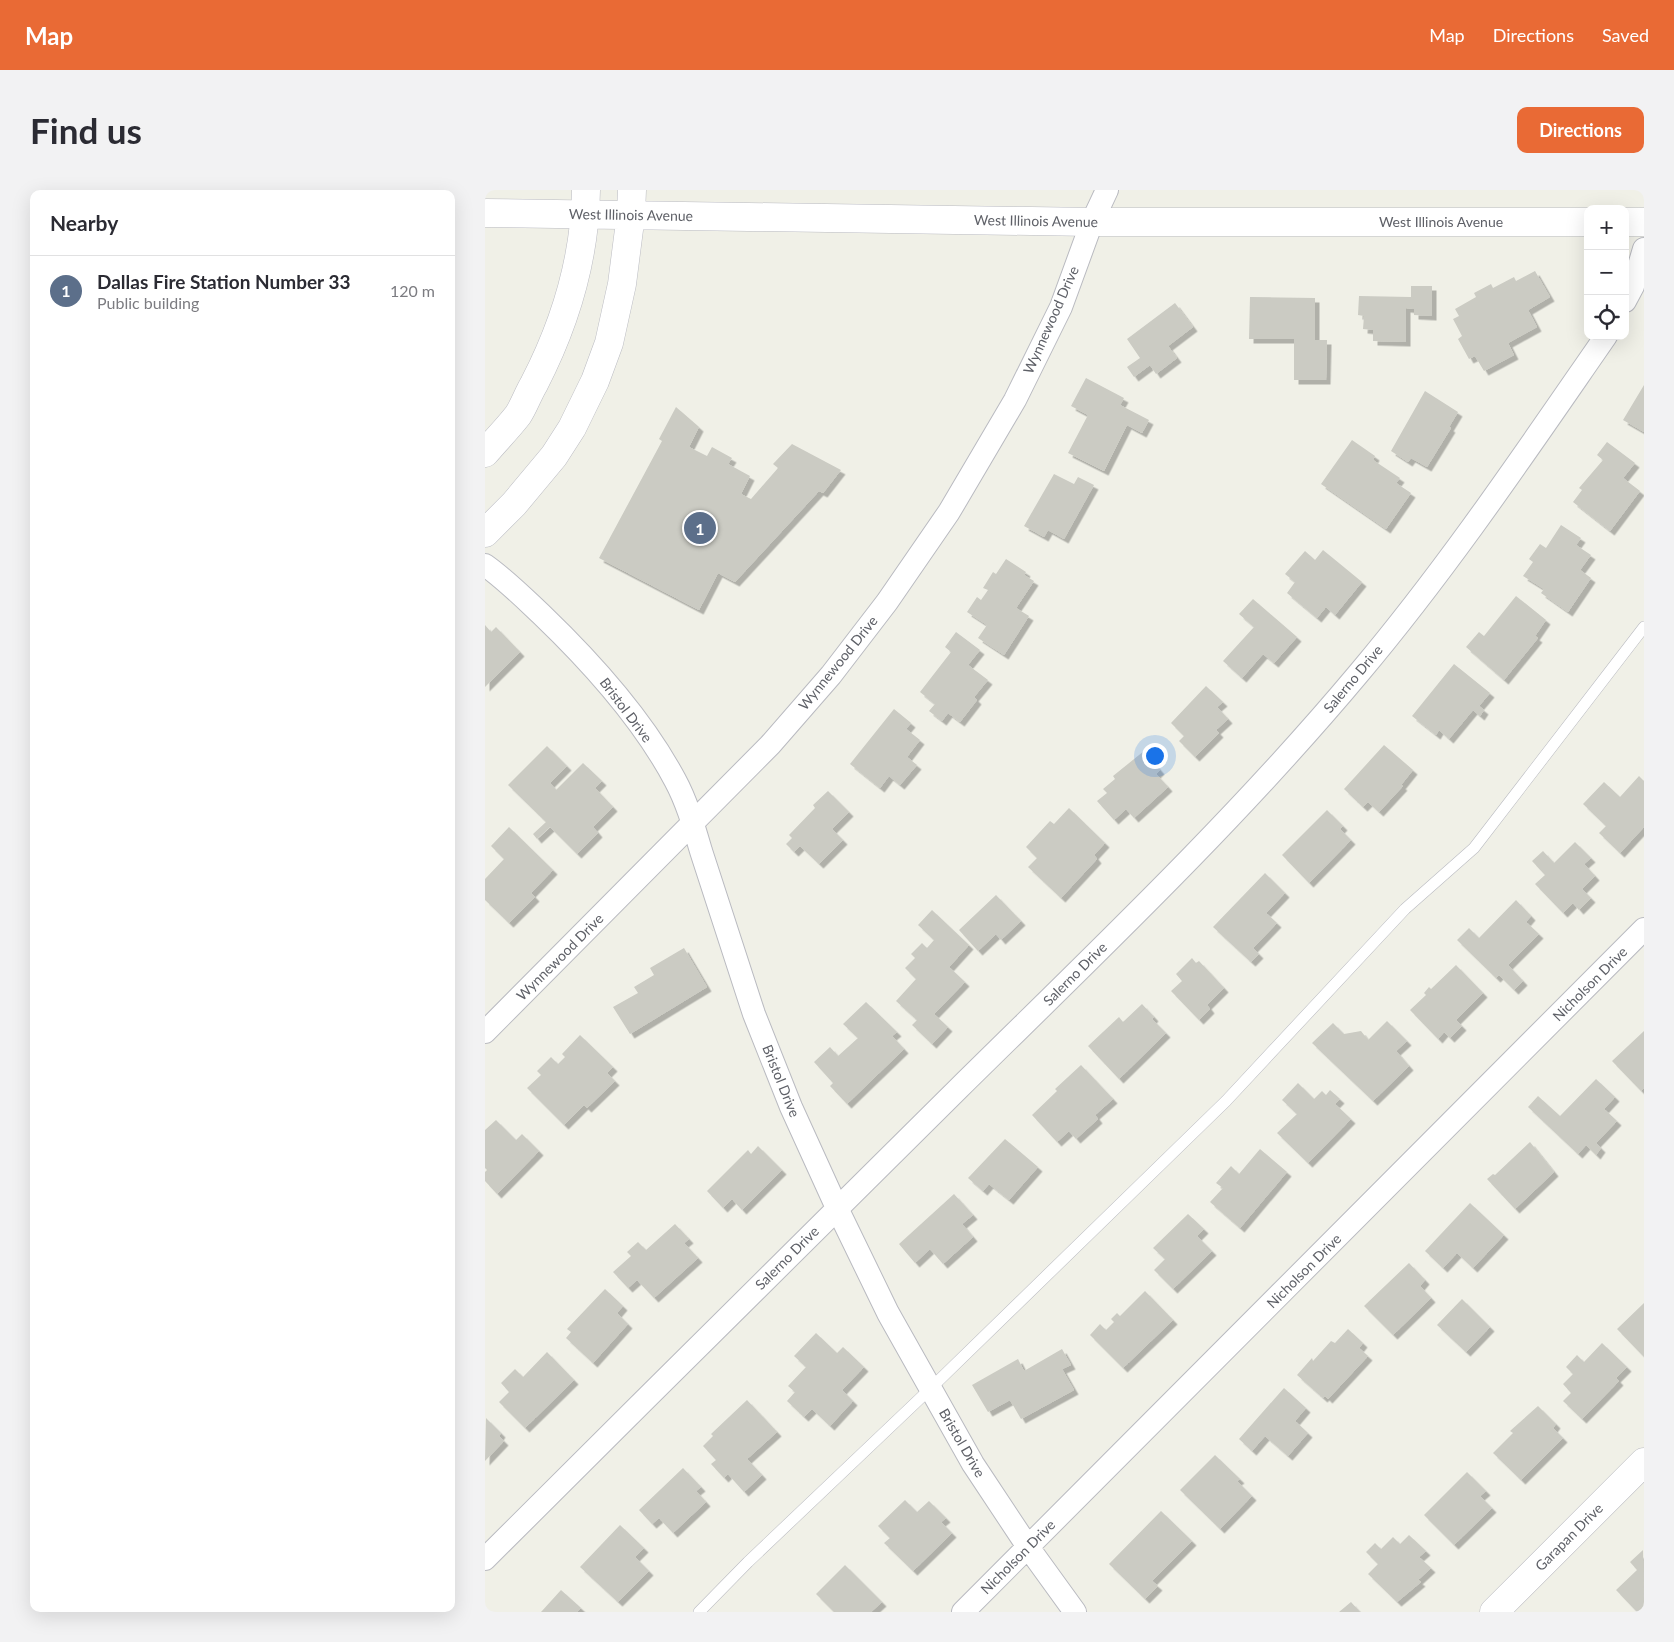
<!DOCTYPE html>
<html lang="en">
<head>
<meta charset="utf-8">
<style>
	:root { --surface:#fff; --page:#f2f2f3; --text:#2b2b33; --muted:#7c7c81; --line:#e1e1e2; --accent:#e96a35 }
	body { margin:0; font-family:Lato,sans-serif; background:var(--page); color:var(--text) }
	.controls { position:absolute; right:15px; top:15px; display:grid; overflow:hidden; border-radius:10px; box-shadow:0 5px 20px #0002 }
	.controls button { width:45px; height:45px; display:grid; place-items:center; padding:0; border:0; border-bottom:1px solid var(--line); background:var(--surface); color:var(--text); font:25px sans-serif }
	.you { position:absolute; left:669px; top:565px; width:18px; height:18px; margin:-12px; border:4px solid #fff; border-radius:50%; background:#1a73e8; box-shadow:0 0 0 8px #1a73e833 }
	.badge { display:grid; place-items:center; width:32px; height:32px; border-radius:50%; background:var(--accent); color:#fff; font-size:16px; font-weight:700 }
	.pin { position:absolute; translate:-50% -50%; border:2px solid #fff; box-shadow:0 1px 5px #0006 }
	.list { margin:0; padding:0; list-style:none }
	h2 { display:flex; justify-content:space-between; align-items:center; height:65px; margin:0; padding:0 20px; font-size:21px }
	h2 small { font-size:16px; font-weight:400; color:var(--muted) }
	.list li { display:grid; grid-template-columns:32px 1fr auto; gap:15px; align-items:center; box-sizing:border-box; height:70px; padding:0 20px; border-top:1px solid var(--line) }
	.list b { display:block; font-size:19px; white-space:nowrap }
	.list p { margin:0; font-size:16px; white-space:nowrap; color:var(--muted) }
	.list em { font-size:16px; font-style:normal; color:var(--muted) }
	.icon { flex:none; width:28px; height:28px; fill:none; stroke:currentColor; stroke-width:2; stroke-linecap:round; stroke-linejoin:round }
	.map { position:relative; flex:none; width:1159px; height:1422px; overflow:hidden; border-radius:10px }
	header { display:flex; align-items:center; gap:30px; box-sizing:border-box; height:70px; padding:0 25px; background:var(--accent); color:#fff }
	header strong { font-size:24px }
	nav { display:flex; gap:28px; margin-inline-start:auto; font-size:18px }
	.intro { display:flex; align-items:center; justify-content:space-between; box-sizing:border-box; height:120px; padding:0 30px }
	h1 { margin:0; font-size:35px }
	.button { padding:12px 22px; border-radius:10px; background:var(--accent); color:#fff; font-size:18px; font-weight:700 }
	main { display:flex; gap:30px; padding:0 30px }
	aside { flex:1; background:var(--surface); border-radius:10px; box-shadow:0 5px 20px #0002 }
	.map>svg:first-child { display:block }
	.building { fill:#cbcbc3; filter:url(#shadow) }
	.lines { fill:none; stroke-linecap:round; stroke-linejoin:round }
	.service-casing { stroke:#b9bac0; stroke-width:12 }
	.minor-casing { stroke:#b9bac0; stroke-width:24 }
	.tertiary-casing { stroke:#b9bac0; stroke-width:29 }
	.secondary-casing { stroke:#babbc2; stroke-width:29 }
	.service { stroke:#fff; stroke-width:11 }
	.minor { stroke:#fff; stroke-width:22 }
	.tertiary { stroke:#fff; stroke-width:28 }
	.secondary { stroke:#fff; stroke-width:28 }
	.labels { text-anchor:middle; stroke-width:4; stroke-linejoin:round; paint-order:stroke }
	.street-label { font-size:14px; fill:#5e6067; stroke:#fff }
</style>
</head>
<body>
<header>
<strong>Map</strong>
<nav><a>Map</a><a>Directions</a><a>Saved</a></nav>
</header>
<div class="intro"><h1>Find us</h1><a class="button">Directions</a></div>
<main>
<aside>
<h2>Nearby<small></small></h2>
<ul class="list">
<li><span class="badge" style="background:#5c6f8a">1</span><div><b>Dallas Fire Station Number 33</b><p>Public building</p></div><em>120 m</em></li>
</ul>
</aside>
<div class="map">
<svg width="1159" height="1422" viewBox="0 0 1159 1422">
	<defs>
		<filter id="shadow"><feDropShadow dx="4.5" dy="4.5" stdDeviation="0" flood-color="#0004"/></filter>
	</defs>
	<rect width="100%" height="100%" fill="#f0f0e7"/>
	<path class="building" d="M1050,81L1065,107L1043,120L1052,137L1023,153L1029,165L999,181L990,166L984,169L973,149L977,146L968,129L974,126L970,119L991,107L989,103L1006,94L1008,98L1029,87L1031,91Z
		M926,96H947V126L929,125V119L921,118V152L888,151V140L878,139L879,126L873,125L874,106L926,107Z
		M765,107L830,108V150H842L841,190H809V149H764Z
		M690,113L708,137L683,156L692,168L671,184L665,175L649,187L642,177L655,168L642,149Z
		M601,188L639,208L635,215L664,230L657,243L642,235L619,281L583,263L603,225L586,216Z
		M1159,195V242L1138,230Z
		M940,201L973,222L964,237L966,238L942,277L926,268L923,272L906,261Z
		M191,217L214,237L204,257L222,266L227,257L247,268L243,274L265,286L256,304L266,309L293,278L288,274L307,254L356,280L338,303L334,301L250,392L233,383L214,420L114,368L177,251L174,249Z
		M867,250L890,266L888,270L915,288L911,293L926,303L901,339L836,294Z
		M1122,252L1150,273L1138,288L1155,301L1125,341L1088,312L1097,300L1094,298L1118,270L1112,265Z
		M569,284L589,294L593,287L609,295L579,349L563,340L559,347L539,336Z
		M1076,335L1096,348L1091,355L1106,365L1095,380L1106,388L1083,422L1056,403L1059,399L1038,386L1048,372L1044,369L1055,354L1061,358Z
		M838,360L877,392L850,425L841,417L832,428L802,403L810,392L800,384L820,361L830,370Z
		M521,369L541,382L539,385L549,391L531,418L544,426L519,465L493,448L502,435L482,422L492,407L496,410L503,400L498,398L508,382L511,384Z
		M1031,406L1061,430L1050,446L1053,448L1019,490L981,457L994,442L999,446Z
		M768,409L812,447L789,473L778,464L757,488L738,471L769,437L754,424Z
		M0,435L6,442L11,437L35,462L0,497Z
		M471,442L495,460L483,475L503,490L489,507L492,510L475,532L463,523L457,531L444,521L450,514L435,502L466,462L460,457Z
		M969,474L1005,503L994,516L999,520L995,526L988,520L964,549L954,540L951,545L927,526Z
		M721,496L738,512L732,517L743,529L731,540L734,543L710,567L694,551L699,546L686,533Z
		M409,519L426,533L421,539L435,550L422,567L432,575L415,595L404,586L395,598L365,574Z
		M899,555L928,580L916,595L918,596L894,622L883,612L878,617L859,599Z
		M62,556L82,576L65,593L71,600L98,573L117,591L110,598L128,617L108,637L113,643L92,664L65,637L52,649L48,644L61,632L23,595Z
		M659,561L675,580L671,584L683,597L649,628L641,619L629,630L612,611L622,603L618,599L630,589L628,586Z
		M1154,586L1159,591V637L1135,663L1114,643L1121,636L1098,614L1119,592L1135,607Z
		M343,601L364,622L347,639L358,650L334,674L315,656L309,662L301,654L307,648L304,645L330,618L328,615Z
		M584,618L620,653L609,665L612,669L576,708L543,677L552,668L541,657L565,631L569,634Z
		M842,620L858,636L855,639L866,650L824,693L797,665Z
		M24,637L68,680L46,703L50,707L24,733L0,710V689L19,669L6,656Z
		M1090,652L1106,668L1099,674L1110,686L1097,699L1106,708L1094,720L1088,713L1078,723L1050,694L1060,685L1047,671L1058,661L1069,673Z
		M780,683L800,703L781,723L792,733L768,758L774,764L766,772L728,737Z
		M511,705L536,731L516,750L511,744L493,761L474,740Z
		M1031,710L1046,726L1041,732L1054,744L1023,775L1038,791L1029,800L1014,785L1011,788L972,750L984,738L994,748Z
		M447,720L484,755L464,777L480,792L449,824L463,837L447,854L427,835L432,830L411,811L431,789L420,778L430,768L426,764L437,753L442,758L449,750L433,735Z
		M199,758L222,797L145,844L128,817L153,803L149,797L169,785L165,778Z
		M707,768L711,773L714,771L739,798L722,815L725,819L714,830L686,801L697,791L691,784Z
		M971,775L998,803L971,830L977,836L965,848L959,842L953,849L925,820L941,805L939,803L944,797L946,799Z
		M381,812L412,842L407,846L419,859L362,914L345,896L348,893L329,872L345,857L353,866L373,848L358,834Z
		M657,814L669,827L667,829L681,843L634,889L603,856L634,827L638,832Z
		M902,831L922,851L911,861L924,876L888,911L827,853L848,833L859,844L876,841L883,850Z
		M1159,841V898L1156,901L1127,871Z
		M95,845L128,877L122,883L130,891L102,918L99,915L79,935L42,898L56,885L52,881L66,867L73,874L80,867L77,864Z
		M596,875L628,909L610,925L613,929L591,949L584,941L572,952L547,925L572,901L570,899Z
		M1111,889L1130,907L1119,919L1132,931L1111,953L1116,958L1111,965L1101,955L1093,964L1043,917L1053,906L1075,926Z
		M813,893L829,909L837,901L841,905L845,900L855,909L850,914L866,929L823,973L792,943L812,924L797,910Z
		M11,930L31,950L37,944L54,961L12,1004L0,991V982L2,980L0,978V940Z
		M520,949L553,977L524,1010L504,994L498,1001L483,988Z
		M1045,952L1069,982L1030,1019L1002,989L1008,984L1010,985Z
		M273,956L297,980L257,1020L247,1009L238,1018L222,1001L263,960L266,964Z
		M775,959L802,982L755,1038L725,1012L738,998L731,993L746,976L754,984Z
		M469,1004L488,1025L477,1034L488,1047L458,1074L445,1059L430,1073L414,1054Z
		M985,1013L1019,1045L988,1078L972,1063L958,1078L940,1061Z
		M703,1024L719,1039L712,1046L727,1061L688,1099L669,1080L680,1069L668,1058Z
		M190,1034L204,1049L199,1053L213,1068L169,1108L152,1090L143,1098L128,1082L146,1066L142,1062L153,1052L161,1060Z
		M924,1073L940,1090L935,1096L946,1108L908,1145L879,1116Z
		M120,1099L138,1116L132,1123L143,1134L108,1173L81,1148L86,1142L82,1139Z
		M660,1101L688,1130L638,1178L605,1145L615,1134L621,1140L629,1132L626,1129L632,1123L635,1126Z
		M977,1109L1005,1137L981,1162L952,1135Z
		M1159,1113V1167L1132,1139Z
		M863,1139L878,1153L874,1158L883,1166L843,1209L840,1206L838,1208L812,1185L827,1168L828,1171L846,1151L850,1153Z
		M331,1143L352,1163L358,1157L379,1177L357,1200L368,1211L345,1236L327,1219L319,1227L302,1211L310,1202L303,1196L321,1177L309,1166Z
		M1117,1153L1142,1177L1131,1188L1134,1191L1097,1229L1078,1211L1086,1203L1078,1194L1088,1184L1081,1177L1092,1165L1099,1172Z
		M577,1159L586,1175L577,1179L589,1200L536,1229L525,1210L503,1222L487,1195L533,1169L539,1181Z
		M62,1162L89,1190L40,1238L14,1212L24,1202L16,1193L30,1179L38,1187Z
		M799,1198L821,1218L810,1231L823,1243L803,1266L780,1246L767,1261L754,1249Z
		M262,1210L292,1242L262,1269L277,1285L259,1302L243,1284L239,1288L226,1274L231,1270L218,1256L228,1246L226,1244Z
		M1053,1216L1071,1234L1068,1238L1078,1248L1036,1290L1008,1263L1028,1243L1025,1241Z
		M1,1228L16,1243L14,1246L19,1251L0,1271Z
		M730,1265L755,1289L752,1291L767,1306L735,1339L695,1300Z
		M198,1278L216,1297L211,1301L221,1312L188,1343L174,1328L167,1334L154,1320Z
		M982,1282L1001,1301L995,1306L1007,1318L969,1355L939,1325Z
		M420,1310L432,1322L444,1311L461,1328L456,1332L467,1343L428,1381L399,1353L405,1348L393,1336Z
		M676,1321L707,1351L667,1391L673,1396L660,1409L624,1374Z
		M135,1335L159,1358L150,1367L164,1381L133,1412L95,1377Z
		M924,1345L941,1361L934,1367L946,1378L933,1390L936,1392L912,1412L883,1384L893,1374L881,1362L890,1353L896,1359L908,1347L915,1354Z
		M1158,1360L1159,1422H1152L1131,1400L1152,1380L1145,1372Z
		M360,1375L397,1412L386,1422H349L331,1404Z
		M76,1400L96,1418L92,1422H56Z
		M866,1412L875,1422H854Z"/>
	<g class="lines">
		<g class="service-casing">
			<path id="service" d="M214,1422L263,1372L445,1199L741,911L920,719L989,658L1159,437"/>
		</g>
		<g class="minor-casing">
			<path id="minor" d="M1140,111L1148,96L1159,59
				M0,375C20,389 39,408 57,425C107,473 157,528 190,590C202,612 209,637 216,661L269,824L306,917L352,1018L403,1123L488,1274L543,1357L590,1422
				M0,842L285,555L346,485L402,412L464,322L530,210L576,117L607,32L622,0
				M0,1369C158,1212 315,1054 474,898C611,763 751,630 874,483C964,376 1042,260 1121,146
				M478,1422L1159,739"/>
		</g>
		<g class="tertiary-casing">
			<path id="tertiary" d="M1009,1422L1159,1272"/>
		</g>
		<g class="secondary-casing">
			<path id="secondary" d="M0,23L607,32H1103
				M1140,32H1159
				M0,263C11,250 23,238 33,225C39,216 43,204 49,194C80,134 100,68 101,0
				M0,343L29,314L69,266L87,238L110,191L124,153L137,94L146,24L147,0"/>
		</g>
		<use href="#service" class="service"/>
		<use href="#minor" class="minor"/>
		<use href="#tertiary" class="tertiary"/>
		<use href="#secondary" class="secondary"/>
	</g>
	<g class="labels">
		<g class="street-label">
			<text transform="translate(146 25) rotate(1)" y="5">West Illinois Avenue</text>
			<text transform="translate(551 31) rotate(1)" y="5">West Illinois Avenue</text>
			<text x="956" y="37">West Illinois Avenue</text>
			<text transform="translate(566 130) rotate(-66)" y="5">Wynnewood Drive</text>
			<text transform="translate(353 473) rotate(-51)" y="5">Wynnewood Drive</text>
			<text transform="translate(868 489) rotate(-50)" y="5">Salerno Drive</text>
			<text transform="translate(141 520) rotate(53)" y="5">Bristol Drive</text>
			<text transform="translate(75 767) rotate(-45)" y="5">Wynnewood Drive</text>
			<text transform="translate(590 784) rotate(-45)" y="5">Salerno Drive</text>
			<text transform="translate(1105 794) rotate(-45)" y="5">Nicholson Drive</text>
			<text transform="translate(296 891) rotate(68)" y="5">Bristol Drive</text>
			<text transform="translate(302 1068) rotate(-45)" y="5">Salerno Drive</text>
			<text transform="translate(819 1081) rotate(-45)" y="5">Nicholson Drive</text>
			<text transform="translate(477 1253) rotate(60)" y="5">Bristol Drive</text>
			<text transform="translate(1084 1347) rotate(-45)" y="5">Garapan Drive</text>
			<text transform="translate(533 1367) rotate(-45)" y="5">Nicholson Drive</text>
		</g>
	</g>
</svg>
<div class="controls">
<button>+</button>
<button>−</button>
<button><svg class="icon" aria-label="locate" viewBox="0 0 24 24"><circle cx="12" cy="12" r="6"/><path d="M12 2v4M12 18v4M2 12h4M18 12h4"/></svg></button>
</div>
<div class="you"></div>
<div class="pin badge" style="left:215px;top:338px;background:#5c6f8a">1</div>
</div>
</main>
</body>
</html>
